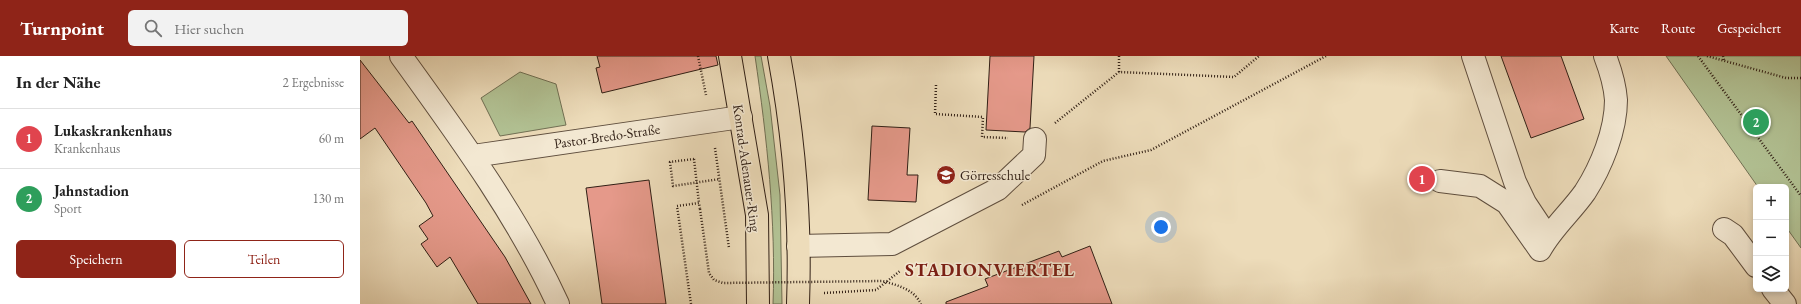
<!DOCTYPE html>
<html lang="de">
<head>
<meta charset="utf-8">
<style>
	:root { --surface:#fff; --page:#f2f2f2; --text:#222; --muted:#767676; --line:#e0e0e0; --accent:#8f2418 }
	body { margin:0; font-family:"EB Garamond",serif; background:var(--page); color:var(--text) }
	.controls { position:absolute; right:12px; bottom:12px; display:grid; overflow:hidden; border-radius:6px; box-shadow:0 2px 6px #0003 }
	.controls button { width:36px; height:36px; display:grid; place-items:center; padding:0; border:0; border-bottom:1px solid var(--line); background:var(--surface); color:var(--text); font:20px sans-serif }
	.you { position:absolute; left:801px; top:171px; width:14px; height:14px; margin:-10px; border:3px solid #fff; border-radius:50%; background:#1a73e8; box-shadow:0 0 0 6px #1a73e833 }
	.badge { display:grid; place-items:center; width:26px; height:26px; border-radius:50%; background:var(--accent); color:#fff; font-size:13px; font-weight:700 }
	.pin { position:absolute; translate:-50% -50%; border:2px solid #fff; box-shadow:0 1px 4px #0006 }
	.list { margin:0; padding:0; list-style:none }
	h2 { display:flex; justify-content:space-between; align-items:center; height:52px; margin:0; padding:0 16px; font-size:17px }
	h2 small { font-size:13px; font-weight:400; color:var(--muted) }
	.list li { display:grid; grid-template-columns:26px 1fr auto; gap:12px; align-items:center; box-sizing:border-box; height:60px; padding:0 16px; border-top:1px solid var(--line) }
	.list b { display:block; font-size:15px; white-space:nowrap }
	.list p { margin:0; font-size:13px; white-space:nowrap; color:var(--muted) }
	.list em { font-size:13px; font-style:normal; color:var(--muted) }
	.actions { display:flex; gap:8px; padding:12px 16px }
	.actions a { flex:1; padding:9px 0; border:1px solid var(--accent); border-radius:6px; text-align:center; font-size:14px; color:var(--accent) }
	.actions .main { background:var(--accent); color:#fff }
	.icon { flex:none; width:22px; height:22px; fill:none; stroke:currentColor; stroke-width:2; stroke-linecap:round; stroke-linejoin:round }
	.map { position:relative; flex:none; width:1441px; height:248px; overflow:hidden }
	header { display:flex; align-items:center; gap:24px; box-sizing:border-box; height:56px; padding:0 20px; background:var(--accent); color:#fff }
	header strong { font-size:19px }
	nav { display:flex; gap:22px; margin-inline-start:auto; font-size:14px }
	.search { width:280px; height:36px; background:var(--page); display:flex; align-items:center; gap:10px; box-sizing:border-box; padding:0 14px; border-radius:6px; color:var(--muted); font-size:15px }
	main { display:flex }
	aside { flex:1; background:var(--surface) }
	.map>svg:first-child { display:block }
	.green { fill:#b2c294; stroke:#717054 }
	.building { fill:#e5998a; stroke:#301f15 }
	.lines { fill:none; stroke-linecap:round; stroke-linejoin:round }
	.minor-casing { stroke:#5f4e3e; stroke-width:24 }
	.major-casing { stroke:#301f15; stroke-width:24 }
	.path { stroke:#301f15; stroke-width:2.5; stroke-dasharray:1 2; stroke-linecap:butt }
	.minor { stroke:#f3e8d2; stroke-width:22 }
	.major { stroke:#eddcba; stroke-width:22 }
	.path-bridge { stroke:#301f15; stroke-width:2.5; stroke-dasharray:1 2; stroke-linecap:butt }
	.labels { text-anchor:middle; stroke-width:3; stroke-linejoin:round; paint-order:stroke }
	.street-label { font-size:14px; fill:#301f15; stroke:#f3e8d2 }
	.poi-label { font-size:14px; fill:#301f15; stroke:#f3e8d2; text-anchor:start }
	.district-label { font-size:18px; font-weight:bold; letter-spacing:1px; fill:#7a1f14; stroke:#f3e8d2 }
</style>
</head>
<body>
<header>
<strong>Turnpoint</strong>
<div class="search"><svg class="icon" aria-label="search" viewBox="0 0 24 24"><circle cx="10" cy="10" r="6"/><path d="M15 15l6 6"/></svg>Hier suchen</div>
<nav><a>Karte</a><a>Route</a><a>Gespeichert</a></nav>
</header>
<main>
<aside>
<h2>In der Nähe<small>2 Ergebnisse</small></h2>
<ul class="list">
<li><span class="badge" style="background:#e0444e">1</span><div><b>Lukaskrankenhaus</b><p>Krankenhaus</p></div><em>60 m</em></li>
<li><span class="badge" style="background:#2e9e5b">2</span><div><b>Jahnstadion</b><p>Sport</p></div><em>130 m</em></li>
</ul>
<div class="actions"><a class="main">Speichern</a><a>Teilen</a></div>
</aside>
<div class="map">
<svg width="1441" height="248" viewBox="0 0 1441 248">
	<rect width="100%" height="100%" fill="#eddcba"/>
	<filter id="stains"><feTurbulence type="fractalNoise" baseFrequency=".005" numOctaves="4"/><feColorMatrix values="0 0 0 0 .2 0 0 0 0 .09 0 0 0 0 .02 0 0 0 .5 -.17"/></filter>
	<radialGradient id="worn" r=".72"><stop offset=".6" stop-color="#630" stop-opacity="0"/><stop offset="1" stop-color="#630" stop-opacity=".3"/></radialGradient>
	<path class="green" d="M395,0H401L410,50L420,139L422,248H413C416,165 407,82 395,0Z
		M1306,0H1441V192L1426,171V131H1398Z
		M160,16L196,28L206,69L140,80L121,42Z"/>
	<path class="building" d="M237,0H356L358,9L242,37L236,12L240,11Z
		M630,0H674L670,72L665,76L626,74Z
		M1141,0H1201L1224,63L1171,82Z
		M0,4L49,67L52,65L145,201L171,248H118L90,201L77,211L61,188L68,183L59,170L73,160L66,147L15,72L0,83Z
		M512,70L550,72L547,119H558L556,146L508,144Z
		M289,124L306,248H242L226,132Z
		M730,190L752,248H586V246L628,230L625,223L699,195L702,201Z"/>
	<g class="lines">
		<g class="minor-casing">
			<path id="minor" d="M41,0C98,79 157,159 198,248
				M1113,0L1155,126L1165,147L1181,171
				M113,100L381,61
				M1080,125L1120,130L1147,147L1180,194C1192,172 1211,156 1225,136C1241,111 1256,75 1256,44C1255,30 1250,13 1245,0
				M1364,173L1373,179L1396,210
				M438,190L532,188L638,133L674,99L675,83
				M1413,233L1425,248"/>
		</g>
		<g class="major-casing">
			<path id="major" d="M370,0L397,159L398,248
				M419,0C434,81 441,165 438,248"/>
		</g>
		<path class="path" d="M338,0L346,39
			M1338,0L1441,140
			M1347,0L1426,22H1441
			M1363,0L1364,4
			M759,16V0
			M576,29L575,58L623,61L622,81L648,82
			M695,67L759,16L874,21L899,0
			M355,92L369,192
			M334,103L310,106L313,130L360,123
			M662,149L743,105L791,94L966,0
			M464,237L516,234L540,215
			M331,248L317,150L339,147L340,153"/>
		<use href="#minor" class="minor"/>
		<use href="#major" class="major"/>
		<path class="path-bridge" d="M334,103L339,147
			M340,153L349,217L354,224L363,227L522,225C537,229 554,233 561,248"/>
	</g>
	<defs>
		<g id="school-disc" transform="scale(1)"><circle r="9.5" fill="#8f2418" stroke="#f3e8d2"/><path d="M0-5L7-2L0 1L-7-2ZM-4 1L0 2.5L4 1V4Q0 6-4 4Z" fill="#fff"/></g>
	</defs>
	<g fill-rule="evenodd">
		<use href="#school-disc" x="586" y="119"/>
	</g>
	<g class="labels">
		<g class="street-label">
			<text transform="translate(247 80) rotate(-8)" y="5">Pastor-Bredo-Straße</text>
			<text transform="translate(387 112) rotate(82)" y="5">Konrad-Adenauer-Ring</text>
		</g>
		<g class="poi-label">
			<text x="600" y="124">Görresschule</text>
		</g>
		<g class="district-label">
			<text x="630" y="220">STADIONVIERTEL</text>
		</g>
	</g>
	<rect width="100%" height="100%" filter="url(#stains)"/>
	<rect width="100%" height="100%" fill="url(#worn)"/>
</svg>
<div class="controls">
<button>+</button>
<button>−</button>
<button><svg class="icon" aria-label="layers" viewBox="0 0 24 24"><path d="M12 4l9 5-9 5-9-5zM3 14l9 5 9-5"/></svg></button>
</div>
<div class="you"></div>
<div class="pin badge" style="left:1062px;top:123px;background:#e0444e">1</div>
<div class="pin badge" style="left:1396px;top:66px;background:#2e9e5b">2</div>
</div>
</main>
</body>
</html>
